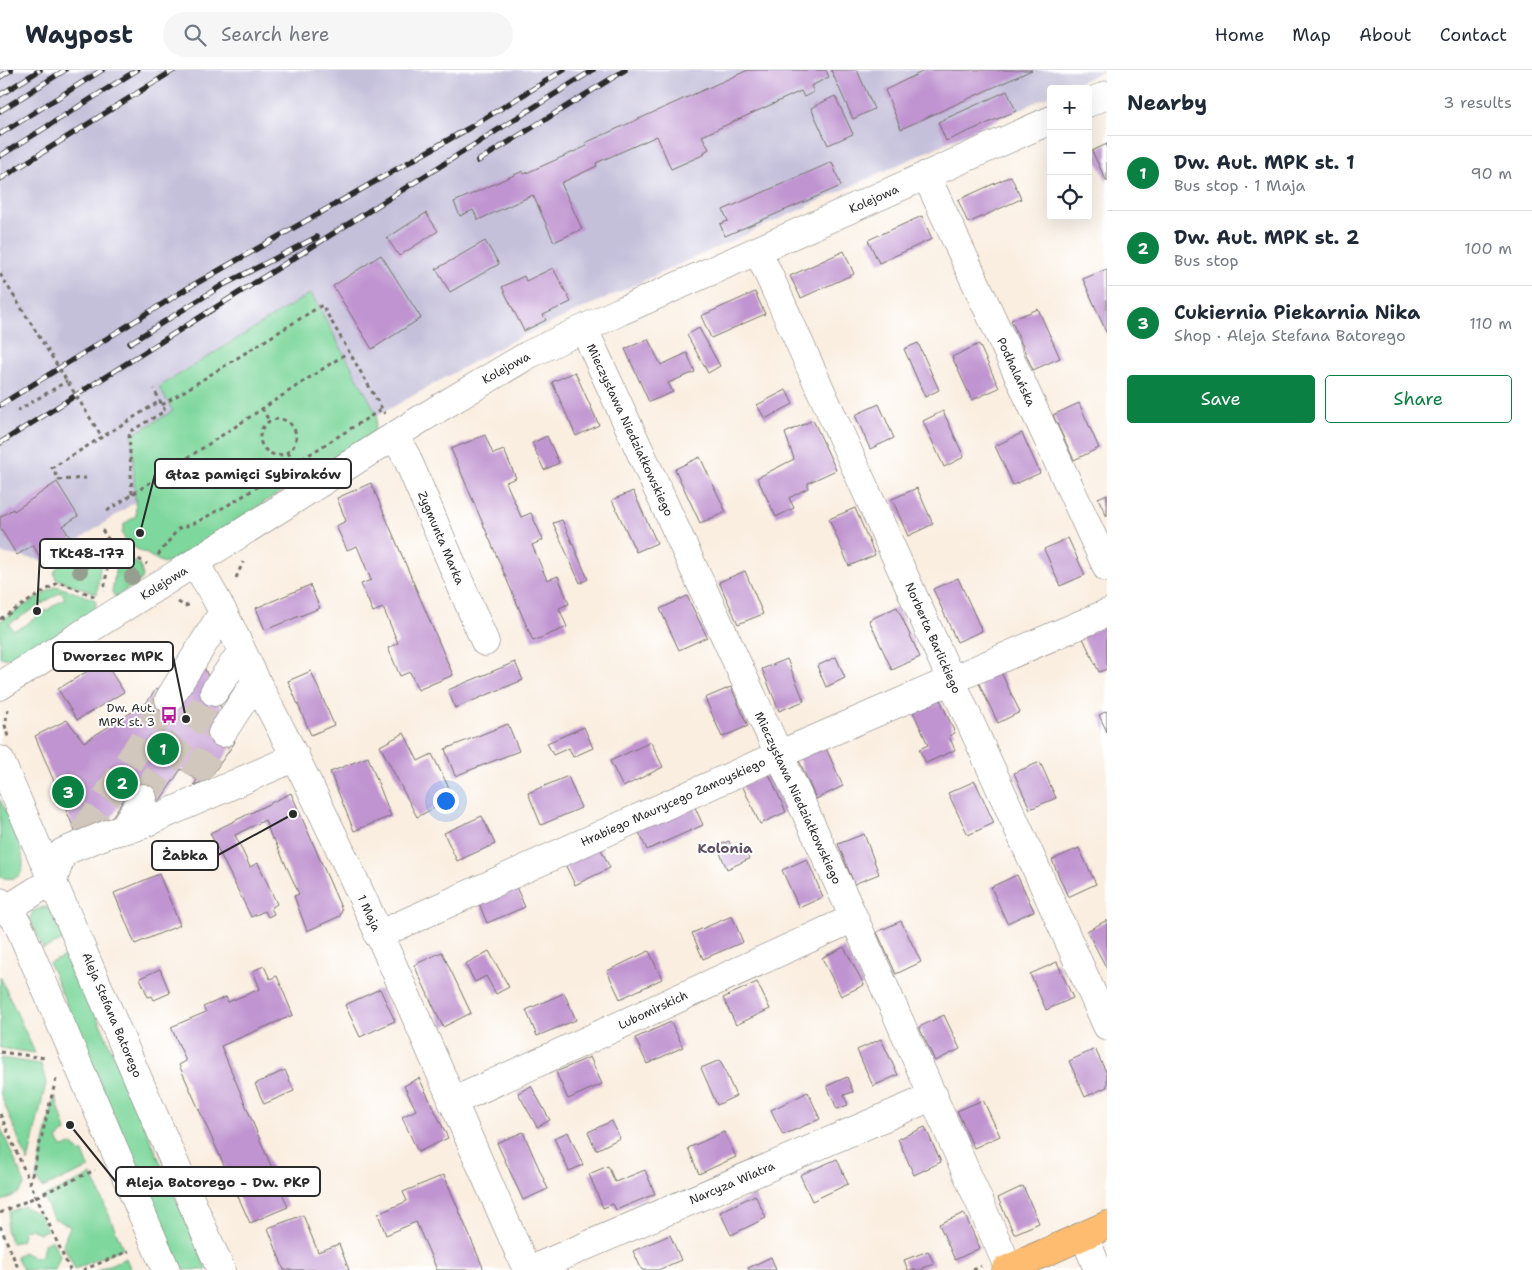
<!DOCTYPE html>
<html lang="en">
<head>
<meta charset="utf-8">
<style>
	:root { --surface:#fff; --page:#f6f6f7; --text:#1f2937; --muted:#747a83; --line:#e0e1e3; --accent:#0b8043 }
	body { margin:0; font-family:"Shantell Sans",sans-serif; background:var(--page); color:var(--text) }
	.controls { position:absolute; right:15px; top:15px; display:grid; overflow:hidden; border-radius:5px; box-shadow:0 5px 20px #0002 }
	.controls button { width:45px; height:45px; display:grid; place-items:center; padding:0; border:0; border-bottom:1px solid var(--line); background:var(--surface); color:var(--text); font:25px sans-serif }
	.you { position:absolute; left:445px; top:730px; width:18px; height:18px; margin:-12px; border:4px solid #fff; border-radius:50%; background:#1a73e8; box-shadow:0 0 0 8px #1a73e833 }
	.badge { display:grid; place-items:center; width:32px; height:32px; border-radius:50%; background:var(--accent); color:#fff; font-size:16px; font-weight:700 }
	.pin { position:absolute; translate:-50% -50%; border:2px solid #fff; box-shadow:0 1px 5px #0006 }
	.list { margin:0; padding:0; list-style:none }
	h2 { display:flex; justify-content:space-between; align-items:center; height:65px; margin:0; padding:0 20px; font-size:21px }
	h2 small { font-size:16px; font-weight:400; color:var(--muted) }
	.list li { display:grid; grid-template-columns:32px 1fr auto; gap:15px; align-items:center; box-sizing:border-box; height:75px; padding:0 20px; border-top:1px solid var(--line) }
	.list b { display:block; font-size:19px; white-space:nowrap }
	.list p { margin:0; font-size:16px; white-space:nowrap; color:var(--muted) }
	.list em { font-size:16px; font-style:normal; color:var(--muted) }
	.actions { display:flex; gap:10px; padding:15px 20px }
	.actions a { flex:1; padding:11px 0; border:1px solid var(--accent); border-radius:5px; text-align:center; font-size:18px; color:var(--accent) }
	.actions .main { background:var(--accent); color:#fff }
	.icon { flex:none; width:28px; height:28px; fill:none; stroke:currentColor; stroke-width:2; stroke-linecap:round; stroke-linejoin:round }
	.map { position:relative; flex:none; width:1107px; height:1200px; overflow:hidden }
	header { display:flex; align-items:center; gap:30px; box-sizing:border-box; height:70px; padding:0 25px; background:var(--surface); border-bottom:1px solid var(--line) }
	header strong { font-size:24px }
	nav { display:flex; gap:28px; margin-inline-start:auto; font-size:18px }
	.search { width:350px; height:45px; background:var(--page); display:flex; align-items:center; gap:12px; box-sizing:border-box; padding:0 18px; border-radius:28px; color:var(--muted); font-size:19px }
	main { display:flex }
	aside { flex:1; background:var(--surface) }
	.map>svg:first-child { display:block }
	.industrial { fill:#c5c0da }
	.green { fill:#7ed79c; stroke:#548164; fill-rule:evenodd }
	.building { fill:#c094d0 }
	.lines { fill:none; stroke-linecap:round; stroke-linejoin:round }
	.minor-tunnel { stroke:#d1c7bc; stroke-width:28; stroke-dasharray:28 14; stroke-linecap:butt }
	.minor-casing { stroke:#736f6a; stroke-width:29 }
	.major-casing { stroke:#736f6a; stroke-width:29 }
	.path { stroke:#736f6a; stroke-width:3; stroke-dasharray:4 4; stroke-linecap:butt }
	.minor { stroke:#fff; stroke-width:28 }
	.major { stroke:#fdbc6f; stroke-width:28 }
	.rail-casing { stroke:#2b2b2b; stroke-width:5.5 }
	.rail { stroke:#fff; stroke-width:4; stroke-dasharray:11; stroke-linecap:butt }
	.path-bridge { stroke:#736f6a; stroke-width:3; stroke-dasharray:4 4; stroke-linecap:butt }
	.tree { fill:#969f8f }
	.labels { text-anchor:middle; stroke-width:4; stroke-linejoin:round; paint-order:stroke }
	.street-label { font-size:12px; fill:#2b2b2b; stroke:#fff }
	.poi-label { font-size:12px; fill:#2b2b2b; stroke:#fff; text-anchor:end }
	.neighbourhood-label { font-size:14px; font-weight:bold; fill:#5f5065; stroke:#fff }
	.leader { fill:none; stroke:#2b2b2b; stroke-width:2 }
	.callout-dot { fill:#2b2b2b; stroke:#fff; stroke-width:2 }
	.callout { fill:#fff; stroke:#2b2b2b; stroke-width:2 }
	.callout-label { font-size:14px; text-anchor:middle; font-weight:bold; fill:#2b2b2b }
</style>
</head>
<body>
<header>
<strong>Waypost</strong>
<div class="search"><svg class="icon" aria-label="search" viewBox="0 0 24 24"><circle cx="10" cy="10" r="6"/><path d="M15 15l6 6"/></svg>Search here</div>
<nav><a>Home</a><a>Map</a><a>About</a><a>Contact</a></nav>
</header>
<main>
<div class="map">
<svg width="1107" height="1200" viewBox="0 0 1107 1200">
	<rect width="100%" height="100%" fill="#fff"/>
	<filter id="ink" filterUnits="userSpaceOnUse"><feTurbulence type="fractalNoise" baseFrequency=".02" numOctaves="2"/><feDisplacementMap in="SourceGraphic" scale="10" xChannelSelector="R" yChannelSelector="G"/><feConvolveMatrix kernelMatrix="1 2 1 2 8 2 1 2 1" color-interpolation-filters="sRGB"/></filter>
	<filter id="wash" filterUnits="userSpaceOnUse"><feTurbulence type="fractalNoise" baseFrequency=".0096" numOctaves="4" result="noise"/><feDisplacementMap in="SourceGraphic" scale="20" xChannelSelector="R" yChannelSelector="G"/><feGaussianBlur stdDeviation="1.12" result="paint"/><feColorMatrix in="noise" values="0 0 0 0 0 0 0 0 0 0 0 0 0 0 0 0 0 1.4 0 .05"/><feComposite in="paint" operator="in"/></filter>
	<g filter="url(#wash)">
		<rect width="100%" height="100%" fill="#faeee0"/>
		<path class="industrial" d="M0,0H1103L1104,1L1064,19H1051V25L505,274L377,346L371,333L160,317L173,341L132,365L135,432L48,491L0,483Z"/>
		<path class="green" d="M311,223L371,333L377,346L374,363L173,490L163,493L128,474L122,464L124,454L136,446L132,365L173,341L159,317Z
			M92,479L101,488L97,524L56,509L54,503C58,492 80,480 92,479Z
			M118,483H120L140,495L143,506L141,510L115,527L112,522Z
			M56,516L94,529L96,532L95,540L13,592L10,589L0,587V551ZM61,522L65,528L22,557L13,560L9,554Z
			M0,729C7,744 48,820 0,807Z
			M44,837L50,839L64,870L43,879L30,848L33,841Z
			M70,884L207,1200H180L49,893Z
			M0,906L35,983L0,978Z
			M0,988L41,994L46,1013L28,1092L0,1023Z
			M55,1025L66,1061L57,1069L62,1077L73,1075L79,1082H83L89,1098L42,1118L36,1108Z
			M0,1056L25,1114L19,1123L0,1132Z
			M92,1105L123,1178L75,1199L63,1174L70,1156L53,1148L43,1127Z
			M23,1136L40,1145L47,1160L40,1163L31,1159L24,1160L21,1171L12,1173L6,1160L9,1142Z
			M52,1170L60,1186L55,1200H23L16,1186L23,1182L35,1188L42,1185L44,1174Z
			M126,1188L131,1200H97Z"/>
		<g id="blocks">
			<path class="building" d="M748,0H826L829,7L811,16L814,22L804,27L801,21L702,66L709,79L704,82L705,84L671,99L657,66L596,93L597,96L561,113L582,159L554,172L533,125L478,150L473,140L460,146L454,132L523,101L524,104L587,76L585,73Z
				M831,0H857L874,39L853,49Z
				M926,0H1032L901,59L885,20Z
				M1007,21L1016,41L946,71L938,52Z
				M835,26L853,64L828,75L811,38Z
				M1107,74V112L1092,81Z
				M832,92L841,116L725,166L720,154L728,151L723,140Z
				M1011,106L1021,129L968,153L958,130Z
				M426,143L438,161L399,186L387,168Z
				M922,146L932,169L879,193L868,170Z
				M485,171L499,194L450,222L436,199Z
				M844,181L854,204L801,228L790,206Z
				M381,185L421,248L372,279L333,216Z
				M553,198L571,232L543,245L546,250L524,261L502,217L524,206L526,211Z
				M1107,199V264L1083,209Z
				M755,222L765,244L711,268L701,246Z
				M1038,239L1060,288L1033,300L1011,250Z
				M699,258L720,296L708,303L687,265Z
				M648,269L661,295L687,283L695,302L668,313L673,322L649,332L625,279Z
				M918,273L939,320L925,327L904,279Z
				M979,274L999,318L972,330L952,287Z
				M575,302L599,355L576,366L552,312Z
				M786,320L793,334L765,349L757,335Z
				M1079,333L1099,378L1074,390L1053,345Z
				M879,334L894,368L870,379L855,345Z
				M943,341L964,387L944,397L923,351Z
				M813,350L836,400L808,413V418L789,428L794,438L776,447L757,408L794,389L785,363Z
				M1022,363L1040,403L1013,415L995,376Z
				M485,365L493,384L504,380L516,408L506,412L521,447L531,443L543,470L532,475L547,510L558,506L569,534L559,538L567,557L533,571L451,379Z
				M547,366L559,393L544,400L532,373Z
				M700,387L726,442L700,453L675,399Z
				M57,412L78,446L63,456L73,473L43,492L33,475L17,485L0,458V447L13,439L14,441Z
				M371,413L453,605L418,620L410,602L400,606L388,578L398,573L384,540L383,538L373,542L361,514L371,510L357,476L347,480L336,456L346,451L337,428Z
				M917,418L933,454L908,466L892,429Z
				M633,421L657,473L636,482L612,430Z
				M1107,424V447L1098,428Z
				M855,438L875,485L849,496L829,449Z
				M562,450L588,509L580,513L553,453Z
				M1068,468L1085,505L1060,516L1044,479Z
				M745,501L763,544L738,554L719,512Z
				M958,508L982,561L957,572L933,519Z
				M310,515L320,538L265,560L256,538Z
				M687,526L707,567L679,580L660,539Z
				M897,537L920,587L892,600L869,550Z
				M1107,555V599L1099,602L1082,566Z
				M836,587L845,608L826,617L817,596Z
				M787,589L804,631L779,641L762,599Z
				M995,590L1020,642L998,653L973,601Z
				M104,591L124,622L77,650L58,619Z
				M515,592L523,610L455,638L448,620Z
				M204,597L235,672L210,708L194,715L197,710L181,699L161,729L144,736L147,731L130,720L108,753L77,766L35,666L67,650L84,672L140,637L142,639L156,619L177,635Z
				M311,601L334,655L311,665L288,611Z
				M731,617L748,656L722,667L705,628Z
				M938,625L955,663L949,666L955,680L926,693L919,679L928,675L911,637Z
				M1107,641V662L1099,645Z
				M508,654L519,681L455,706L445,679Z
				M584,657L593,678L573,687L569,678L553,685L547,673Z
				M404,663L418,691L432,684L454,728L417,747L380,676Z
				M651,672L663,697L623,717L610,691Z
				M825,676L843,716L816,729L798,688Z
				M368,687L391,746L354,761L330,702Z
				M1040,692L1056,728L1030,739L1014,703Z
				M769,704L786,742L760,754L742,715Z
				M568,706L581,738L541,755L528,723Z
				M975,711L994,753L968,765L948,723Z
				M291,723L342,840L340,846L307,861L294,826L299,824L274,769H272L265,750L235,765L250,797L258,793L277,834L271,838L274,844L268,847L265,841L251,847L210,763Z
				M693,733L703,755L647,780L637,758Z
				M482,746L495,774L457,791L444,763Z
				M864,764L879,804L854,814L838,774Z
				M729,771L734,783L744,778L749,789L727,799L717,776Z
				M598,773L610,798L575,815L563,790Z
				M1079,778L1096,814L1068,827L1052,790Z
				M807,789L823,827L799,838L782,800Z
				M159,804L180,855L135,874L114,823Z
				M1017,805L1034,841L1007,853L991,817Z
				M513,810L525,837L487,853L476,826Z
				M732,846L743,872L703,889L692,863Z
				M1107,850V899L1087,861Z
				M901,851L921,892L896,904L877,862Z
				M844,877L864,915L841,926L822,888Z
				M489,881L509,917L496,924L486,906L475,912L465,894Z
				M649,881L662,909L620,929L607,901Z
				M442,882L471,943L443,957L414,895Z
				M1057,892L1073,928L1046,940L1030,904Z
				M264,896L270,909L277,906L293,945L221,976L288,1137L250,1153L179,995L186,991L171,957L206,942L203,937L226,927L228,932L260,919L253,901Z
				M160,899L170,923L154,930L152,926L148,927L140,908Z
				M757,912L770,939L736,955L723,928Z
				M380,919L395,951L360,967L345,935Z
				M564,923L576,950L537,966L526,940Z
				M944,945L960,979L935,991L919,957Z
				M671,952L683,977L647,994L635,968Z
				M881,969L898,1005L873,1016L857,980Z
				M1095,979L1107,1004V1017L1085,1027L1069,991Z
				M590,987L602,1014L568,1029L556,1002Z
				M720,990L736,1026L717,1035L701,998Z
				M285,1000L294,1021L264,1034L255,1014Z
				M847,1007L853,1022L844,1025L848,1035L837,1039L827,1016Z
				M419,1008L448,1068L418,1082L402,1047L416,1040L404,1016Z
				M531,1016L550,1050L537,1057L518,1023Z
				M808,1022L820,1049L783,1065L771,1040Z
				M983,1030L1000,1066L974,1078L957,1041Z
				M612,1051L620,1068L596,1080L588,1062Z
				M925,1057L941,1092L914,1105L898,1069Z
				M523,1062L548,1119L523,1130L497,1073Z
				M568,1062L583,1095L569,1101L554,1068Z
				M724,1062L736,1087L699,1104L688,1078Z
				M837,1089L848,1114L812,1131L800,1105Z
				M608,1096L615,1112L645,1100L655,1124L616,1140L613,1134L603,1138L589,1104Z
				M444,1105L484,1200H437L416,1152L386,1165L378,1144L407,1131L403,1122Z
				M1023,1116L1039,1153L1014,1164L998,1128Z
				M755,1125L766,1148L731,1165L720,1142Z
				M964,1143L980,1178L955,1190L939,1154Z
				M303,1145L318,1182L339,1174L349,1200H284L268,1158Z
				M670,1165L681,1190L658,1200H642L633,1181Z
				M928,1181L934,1194L923,1198L924,1200H908L904,1190Z
				M771,1187L776,1200H749L748,1198Z"/>
		</g>
	</g>
	<g filter="url(#ink)">
		<use href="#blocks" fill-opacity="0" stroke="#736f6a" stroke-width="1"/>
		<g class="lines">
			<path class="minor-tunnel" d="M194,708L222,663
				M143,728L214,622
				M83,764L169,629"/>
			<g class="minor-casing">
				<path id="minor" d="M1088,33L1107,25
					M926,105L1107,498
					M758,181L1107,956
					M584,259L854,848L1009,1199
					M395,366L407,388L485,572
					M195,494C226,540 245,591 271,640C366,822 443,1013 527,1200
					M0,616L421,349L528,285L621,241L1051,50
					M214,622L242,581
					M169,629L223,542
					M222,663L256,611
					M0,690L221,1200
					M122,760L143,728
					M0,832L18,854L166,1200
					M7,839L53,810L63,782L110,763L136,757L296,687
					M378,865L778,685L1107,543
					M452,1032L854,848
					M1084,1165L1098,1200
					M530,1200L934,1026"/>
			</g>
			<g class="major-casing">
				<path id="major" d="M1006,1200L1107,1155"/>
			</g>
			<path class="path" d="M162,335L322,235L385,344
				M262,338L269,351
				M17,341L67,311
				M260 367a18 18 0 1 1 36 0a18 18 0 1 1-36 0Z
				M288,382L294,393
				M86,408L59,410L52,398L160,331
				M132,424L129,362L165,341L154,319
				M107,441L350,281
				M102,460L111,473L104,521
				M111,473L147,494
				M158,485L178,459L197,452L235,431L382,339
				M236,508L243,492
				M178,532L185,536L192,534
				M0,549L59,512L96,527
				M8,639L5,655L8,667
				M0,982L46,988
				M56,1009L30,1113L70,1200
				M0,1044L30,1113
				M0,1143L95,1100
				M0,1156L19,1200
				M83,1200L129,1181
				M973,1200L981,1196"/>
			<use href="#minor" class="minor"/>
			<use href="#major" class="major"/>
			<g class="rail-casing">
				<path id="rail" d="M0,7L11,0
					M0,25L40,0
					M0,41L65,0
					M0,64L102,0
					M0,86L137,0
					M478,91L625,0
					M0,109L174,0
					M130,273L221,216L317,167
					M0,335L188,218L469,58L564,0
					M0,373L593,0"/>
			</g>
			<use href="#rail" class="rail"/>
			<path class="path-bridge" d="M0,204L102,367"/>
		</g>
		<g class="tree">
			<circle cx="80" cy="501" r="8"/>
			<circle cx="132" cy="507" r="8"/>
		</g>
	</g>
	<defs>
		<g id="bus-bare" transform="scale(1.35)"><path d="M-5-6H5V4H4V6H2V4H-2V6H-4V4H-5ZM-3.5-4V0h7V-4ZM-3.5 1.2v1.5H-2V1.2ZM2 1.2v1.5H3.5V1.2Z" fill="#b5179e" stroke="#fff" stroke-width="2.5" paint-order="stroke"/></g>
	</defs>
	<g fill-rule="evenodd">
		<use href="#bus-bare" x="169" y="645"/>
	</g>
	<g class="labels">
		<g class="street-label">
			<text transform="translate(874 129) rotate(-24)" y="4">Kolejowa</text>
			<text transform="translate(506 298) rotate(-29)" y="4">Kolejowa</text>
			<text transform="translate(1016 302) rotate(65)" y="4">Podhalańska</text>
			<text transform="translate(630 360) rotate(65)" y="4">Mieczysława Niedziałkowskiego</text>
			<text transform="translate(441 468) rotate(67)" y="4">Zygmunta Marka</text>
			<text transform="translate(164 513) rotate(-32)" y="4">Kolejowa</text>
			<text transform="translate(933 568) rotate(66)" y="4">Norberta Barlickiego</text>
			<text transform="translate(798 728) rotate(65)" y="4">Mieczysława Niedziałkowskiego</text>
			<text transform="translate(673 732) rotate(-24)" y="4">Hrabiego Maurycego Zamoyskiego</text>
			<text transform="translate(369 843) rotate(65)" y="4">1 Maja</text>
			<text transform="translate(653 940) rotate(-25)" y="4">Lubomirskich</text>
			<text transform="translate(112 945) rotate(67)" y="4">Aleja Stefana Batorego</text>
			<text transform="translate(732 1113) rotate(-23)" y="4">Narcyza Wiatra</text>
		</g>
		<g class="poi-label">
			<text x="155" y="642">Dw. Aut.<tspan x="155" dy="14">MPK st. 3</tspan></text>
		</g>
		<g class="neighbourhood-label">
			<text x="725" y="783">Kolonia</text>
		</g>
	</g>
	<path class="leader" d="M140 463L155 404M37 541L40 483M186 649L173 586M293 744L218 785M70 1055L116 1112"/>
	<g class="callout-dot">
		<circle cx="140" cy="463" r="5"/>
		<circle cx="37" cy="541" r="5"/>
		<circle cx="186" cy="649" r="5"/>
		<circle cx="293" cy="744" r="5"/>
		<circle cx="70" cy="1055" r="5"/>
	</g>
	<g class="callout">
		<rect x="155" y="389" width="196" height="29" rx="5"/>
		<rect x="40" y="469" width="94" height="29" rx="5"/>
		<rect x="53" y="572" width="120" height="29" rx="5"/>
		<rect x="152" y="771" width="66" height="29" rx="5"/>
		<rect x="116" y="1097" width="204" height="29" rx="5"/>
	</g>
	<g class="callout-label">
		<text x="253" y="409">Głaz pamięci Sybiraków</text>
		<text x="87" y="488">TKt48-177</text>
		<text x="113" y="591">Dworzec MPK</text>
		<text x="185" y="790">Żabka</text>
		<text x="218" y="1117">Aleja Batorego - Dw. PKP</text>
	</g>
</svg>
<div class="controls">
<button>+</button>
<button>−</button>
<button><svg class="icon" aria-label="locate" viewBox="0 0 24 24"><circle cx="12" cy="12" r="6"/><path d="M12 2v4M12 18v4M2 12h4M18 12h4"/></svg></button>
</div>
<div class="you"></div>
<div class="pin badge" style="left:163px;top:679px">1</div>
<div class="pin badge" style="left:122px;top:713px">2</div>
<div class="pin badge" style="left:68px;top:722px">3</div>
</div>
<aside>
<h2>Nearby<small>3 results</small></h2>
<ul class="list">
<li><span class="badge">1</span><div><b>Dw. Aut. MPK st. 1</b><p>Bus stop · 1 Maja</p></div><em>90 m</em></li>
<li><span class="badge">2</span><div><b>Dw. Aut. MPK st. 2</b><p>Bus stop</p></div><em>100 m</em></li>
<li><span class="badge">3</span><div><b>Cukiernia Piekarnia Nika</b><p>Shop · Aleja Stefana Batorego</p></div><em>110 m</em></li>
</ul>
<div class="actions"><a class="main">Save</a><a>Share</a></div>
</aside>
</main>
</body>
</html>
